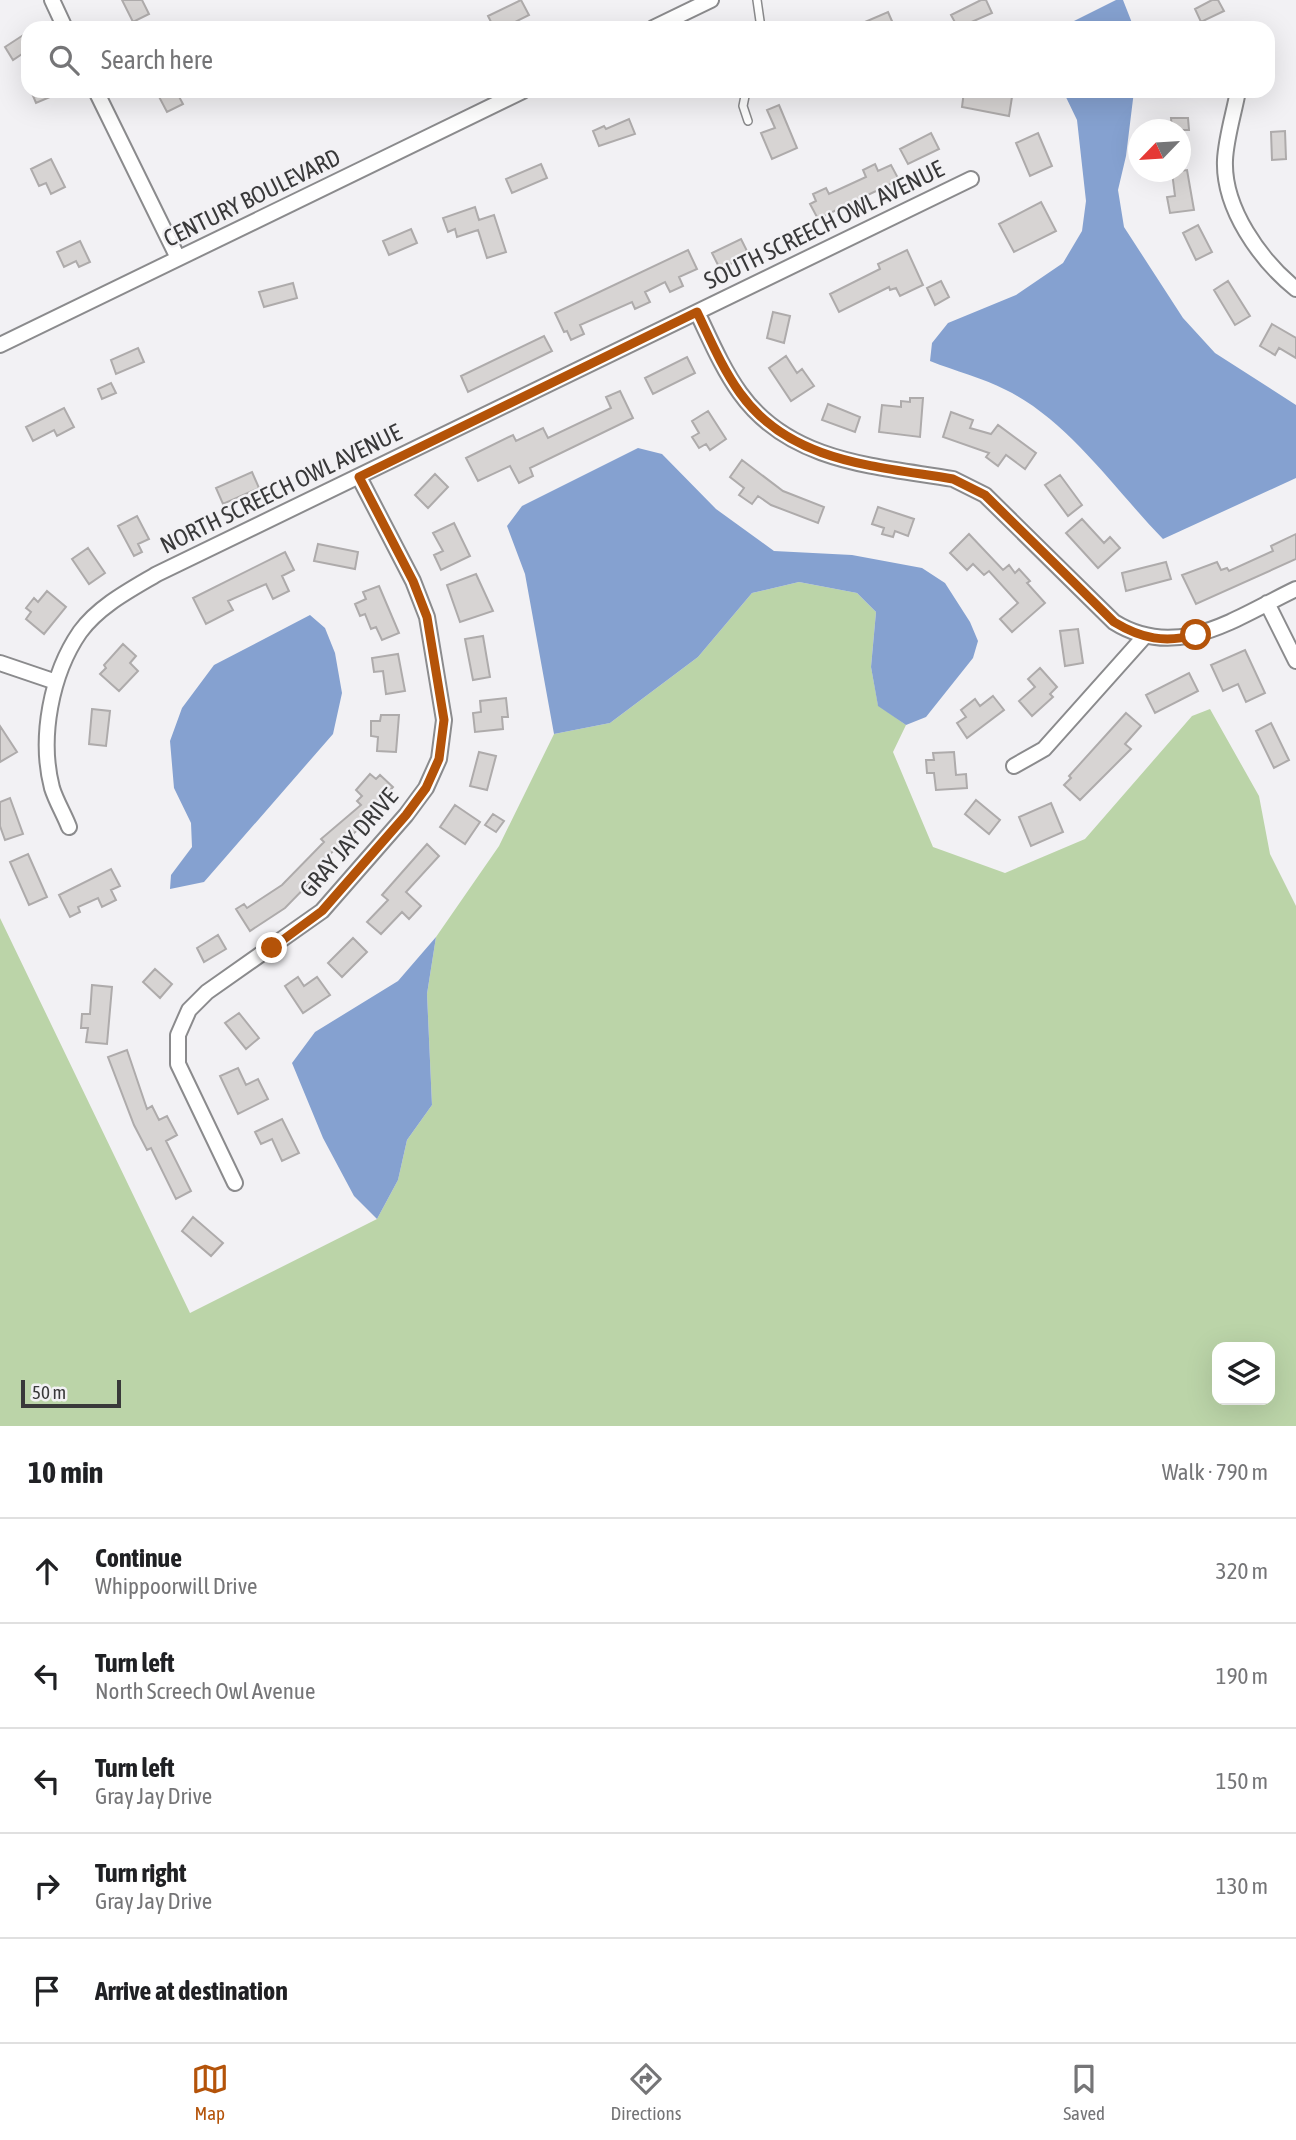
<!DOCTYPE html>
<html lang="en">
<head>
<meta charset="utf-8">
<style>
	:root { --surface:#fff; --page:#f2f2f2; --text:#202124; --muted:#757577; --line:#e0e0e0; --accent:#b45309 }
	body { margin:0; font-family:"Asap Condensed",sans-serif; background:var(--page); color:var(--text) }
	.controls { position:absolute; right:21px; bottom:21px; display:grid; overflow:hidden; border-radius:14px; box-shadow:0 7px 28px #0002 }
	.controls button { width:63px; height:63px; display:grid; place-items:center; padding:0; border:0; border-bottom:2px solid var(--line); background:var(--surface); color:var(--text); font:35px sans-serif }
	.compass { position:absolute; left:1128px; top:119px; width:63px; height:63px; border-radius:50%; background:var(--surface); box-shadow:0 7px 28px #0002; rotate:245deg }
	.scale { position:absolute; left:21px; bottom:18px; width:100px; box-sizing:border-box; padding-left:7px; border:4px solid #39393a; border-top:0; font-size:19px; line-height:24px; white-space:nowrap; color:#39393a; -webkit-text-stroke:5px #f2f1f4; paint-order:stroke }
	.stop { position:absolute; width:21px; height:21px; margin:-16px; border:5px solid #b45309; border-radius:50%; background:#fff }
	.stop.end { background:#b45309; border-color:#fff; box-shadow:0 2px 7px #0008 }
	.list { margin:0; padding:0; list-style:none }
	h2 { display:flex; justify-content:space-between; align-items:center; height:91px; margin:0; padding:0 28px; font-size:30px }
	h2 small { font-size:23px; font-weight:400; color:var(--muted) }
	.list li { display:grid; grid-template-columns:46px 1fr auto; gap:21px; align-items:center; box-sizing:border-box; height:105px; padding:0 28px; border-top:2px solid var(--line) }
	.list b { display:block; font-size:26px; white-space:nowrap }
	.list p { margin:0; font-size:23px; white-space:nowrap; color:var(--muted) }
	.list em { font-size:23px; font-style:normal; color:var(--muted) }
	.icon { flex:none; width:38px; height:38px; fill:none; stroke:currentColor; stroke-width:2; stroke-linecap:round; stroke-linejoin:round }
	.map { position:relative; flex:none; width:1296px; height:1426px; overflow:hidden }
	.search { position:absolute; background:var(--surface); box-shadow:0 7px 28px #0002; left:21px; right:21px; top:21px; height:77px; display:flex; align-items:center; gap:18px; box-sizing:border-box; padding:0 24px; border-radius:21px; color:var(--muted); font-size:26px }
	.sheet { height:616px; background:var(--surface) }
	nav { display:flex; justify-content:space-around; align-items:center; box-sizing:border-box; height:98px; border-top:2px solid var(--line); background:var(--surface); font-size:19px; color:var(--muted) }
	nav a { display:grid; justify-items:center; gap:4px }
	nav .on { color:var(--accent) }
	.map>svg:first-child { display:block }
	.green { fill:#bbd4a8; fill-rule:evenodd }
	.water { fill:#85a1d0 }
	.building { fill:#d7d4d3; stroke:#aeabab; stroke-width:2 }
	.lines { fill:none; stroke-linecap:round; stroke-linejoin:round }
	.service-casing { stroke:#8b8b8d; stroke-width:10 }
	.minor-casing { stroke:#8b8b8d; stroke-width:18 }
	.service { stroke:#fff; stroke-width:7 }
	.minor { stroke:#fff; stroke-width:14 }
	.route { stroke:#b45309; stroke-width:9 }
	.labels { text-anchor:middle; stroke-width:5; stroke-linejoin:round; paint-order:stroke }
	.street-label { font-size:24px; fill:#39393a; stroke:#f2f1f4 }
</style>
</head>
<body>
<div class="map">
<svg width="1296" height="1426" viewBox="0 0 1296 1426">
	<rect width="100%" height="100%" fill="#f2f1f4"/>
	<path class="green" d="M799,582L857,593L876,612L871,667L878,705L906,725L893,752L933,847L1005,873L1085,839L1192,716L1210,709L1259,796L1270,854L1296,906V1426H0V918L190,1313L377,1219L398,1180L407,1140L432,1105L427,994L436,937L499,846L554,734L610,723L698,657L752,593ZM1217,1347H1270V1400H1217Z"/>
	<path class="water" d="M1116,0H1123L1134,28H1060Z
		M1063,91H1134L1126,156L1118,190L1124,227L1183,318L1215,353L1296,405V478L1163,539C1115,490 1069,421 1006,390C983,378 955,371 930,361L932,343L948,323L1016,295L1063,263L1082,231L1086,201L1077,120Z
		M638,448L662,454L716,509L774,551L852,555L922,568L945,583L970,622L978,641L973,658L926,717L906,725L878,706L871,667L876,612L857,593L799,582L752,593L698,657L610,723L554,734L525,574L507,526L522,506Z
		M310,615L325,628L335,653L342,693L333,734L204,882L170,889L171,875L192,847L191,823L174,788L170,741L182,708L214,665Z
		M436,937L427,994L432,1105L407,1140L398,1180L377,1219L354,1196L323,1138L292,1063L315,1032L398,981Z"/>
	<path class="building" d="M122,0H142L149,14L133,22Z
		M521,0L529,15L503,28H494L488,16Z
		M981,0H986L992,13L958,28L951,15Z
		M1212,0H1218L1224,11L1201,22L1195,9Z
		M888,12L895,28H851Z
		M28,32V50L13,60L5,47Z
		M31,91H64L36,103Z
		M156,91H176L183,104L167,112Z
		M964,91H1005L1004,95L1012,97L1009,116L962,107Z
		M779,105L797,148L772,159L761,133L775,128L767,110Z
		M1171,118H1188L1189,130H1172Z
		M629,119L635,134L599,146L593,131L604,126L606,129Z
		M1285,131L1286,159L1272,160L1271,132Z
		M931,133L939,149L908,164L900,149Z
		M1038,133L1052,166L1030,176L1016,143Z
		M51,159L65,187L51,194L46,183L39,186L31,169Z
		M541,164L547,178L512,193L506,179Z
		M875,164L878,171L891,165L899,180L818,219L810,204L816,201L813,194L826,188L829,194L842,188L866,177L863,170Z
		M1187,170L1194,210L1170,213L1167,197L1175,196L1172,172Z
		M1041,202L1056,231L1014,252L999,224Z
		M475,207L479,220L494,215L506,252L487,258L478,230L457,237L455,229L448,232L443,218Z
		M1198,225L1212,252L1196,260L1183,233Z
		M411,229L417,243L389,255L383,241Z
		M741,239L749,255L720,269L712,253Z
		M80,241L90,262L79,267L76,261L64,267L57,252Z
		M688,250L697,269L679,277L683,286L670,292L665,282L645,292L650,302L635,309L632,302L580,325L584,334L571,340L567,331L564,332L555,313Z
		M907,250L923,285L900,296L896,288L890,290L889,287L839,312L830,294L880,269L878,264Z
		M941,281L949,297L935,305L927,288Z
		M1228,281L1250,316L1235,325L1214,290Z
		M293,283L297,298L264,307L259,292Z
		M773,312L790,316L784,343L767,338Z
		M1272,324L1296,338V358L1279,348L1275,355L1260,346Z
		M544,336L552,351L468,392L461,376Z
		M138,348L144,362L116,374L111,360Z
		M786,356L797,373L802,369L814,386L791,401L769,368Z
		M687,357L695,373L653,394L645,378Z
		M111,383L116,393L102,399L98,389Z
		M620,391L633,418L530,468L533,476L519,483L510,466L478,481L466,458L513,435L516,441L543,428L548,438L611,408L606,397Z
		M910,398H923L920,437L879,432L882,405L901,407V401L910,402Z
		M828,404L860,417L855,432L822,420Z
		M64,408L74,427L57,436L54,430L33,441L26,427Z
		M708,411L726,439L710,450L706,444L699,448L692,437L699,433L692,421Z
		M951,412L973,420L970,428L991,434L998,425L1036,453L1025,469L1006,455L998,466L986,457L989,453L943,437Z
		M742,460L783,491L824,507L818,523L771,505L758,496L752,504L739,495L744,488L730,477Z
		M252,472L259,488L223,504L216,488Z
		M435,474L448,487L428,508L415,495Z
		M1060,475L1082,505L1068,516L1045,485Z
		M878,507L914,519L908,536L895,531L893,537L882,534L884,528L872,524Z
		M137,516L149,539L138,544L142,552L134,556L118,526Z
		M1082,519L1104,543L1110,537L1120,548L1098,568L1066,533Z
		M454,523L470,556L441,570L434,555L443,551L433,533Z
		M969,534L1003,570L1009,565L1015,573L1019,569L1030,581L1027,583L1045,603L1012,632L1000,619L1018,603L989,571L984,575L973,564L967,570L950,553Z
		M1296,534V559L1196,604L1182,575L1217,562L1221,570L1227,568L1229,571L1273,551L1271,546Z
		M318,544L358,552L355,569L314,561Z
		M88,548L105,573L89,584L72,559Z
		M285,552L294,570L282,576L289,591L273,599L266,584L228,601L233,610L206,624L193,598Z
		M1166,562L1171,579L1126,591L1122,573Z
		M476,574L493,611L460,622L447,585Z
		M379,586L399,633L382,640L376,627L371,629L365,614L360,616L355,604L366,599L363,592Z
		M47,591L66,607L44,634L26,619L31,612L26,608L34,598L38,602Z
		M1078,629L1083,663L1065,666L1060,631Z
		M483,636L490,677L473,680L465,639Z
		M123,644L136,656L130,663L138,671L119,691L100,674L106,668L104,665Z
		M1245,650L1265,693L1246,702L1238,684L1223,691L1211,665Z
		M398,654L405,691L386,694L383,671L374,672L372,658Z
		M1040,668L1057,687L1050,694L1053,697L1032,716L1019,701L1035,687L1028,679Z
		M1189,673L1198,691L1155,713L1146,695Z
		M993,696L1004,710L967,738L957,723L966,717L961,710L975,699L980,706Z
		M506,698L508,717H502L503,729L475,732L473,713L481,712L480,701Z
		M92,709L110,711L106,746L89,744Z
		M1126,713L1141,726L1125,744L1131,749L1080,800L1064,785L1071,778L1069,776Z
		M381,715H399L396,752L377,751L378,737L371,736V721H380Z
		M1271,723L1289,760L1274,768L1256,731Z
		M0,726L17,752L0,762Z
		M479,752L496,756L487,790L470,786Z
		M954,752L956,775L966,774L967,788L936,790L934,773H927L926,760H934L933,753Z
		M370,774L376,779L380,775L393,787L359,825L361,827L322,861L327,865L285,908L250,931L236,909L244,904L247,908L282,885L324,842L321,839L361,805L357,801L362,796L356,790Z
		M10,798L23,834L5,840L0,826V802Z
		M976,800L1000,820L989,834L965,814Z
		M1051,803L1063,832L1031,846L1019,817Z
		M455,805L480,822L465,844L440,827Z
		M493,814L504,821L496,832L485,825Z
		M427,844L439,856L406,892L421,906L409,919L402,912L381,934L367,922L388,900L382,895Z
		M28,854L47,897L29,905L10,862Z
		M111,869L120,886L111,890L116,900L102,907L98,898L78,907L80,912L70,917L59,895Z
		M218,935L226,949L204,962L197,948Z
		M353,938L367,952L342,977L328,963Z
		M155,969L172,984L160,998L143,982Z
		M298,977L304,986L317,977L330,995L303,1013L285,986Z
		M92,985L112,987L107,1044L86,1042L88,1028H81L82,1014H90Z
		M239,1013L259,1038L246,1049L225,1023Z
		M127,1050L147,1109L152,1106L159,1120L167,1116L177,1135L166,1141L191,1191L176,1199L151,1148L147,1150L134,1125L108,1057Z
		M238,1068L246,1085L258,1079L268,1099L238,1114L220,1076Z
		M282,1119L299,1153L282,1161L272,1139L261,1144L255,1132Z
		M193,1217L223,1243L211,1256L182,1231Z"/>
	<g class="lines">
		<g class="service-casing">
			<path id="service" d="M757,0L761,28
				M746,91L743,106L748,121"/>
		</g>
		<g class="minor-casing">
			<path id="minor" d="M52,0L65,28
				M653,28L711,0
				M96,91L178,258
				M1238,91C1234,113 1226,138 1225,160C1223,208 1260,260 1296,289
				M697,312C710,339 722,368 740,393C790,463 876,466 953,479L985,495L1114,622C1178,662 1237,617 1296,589
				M0,345L523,91
				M1267,603L1296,661
				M0,663L56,682
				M1014,766L1044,749L1144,637
				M69,827C64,814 56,801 52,788C39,738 51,674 80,632C99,606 130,590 157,574L971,179
				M235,1183L178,1064V1035L189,1010L207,992L322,911L406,815L426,788L439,759L444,720L427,617L413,581L359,477"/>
		</g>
		<use href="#service" class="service"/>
		<use href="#minor" class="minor"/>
	</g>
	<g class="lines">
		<path class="route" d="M272,948L322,911L406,815L426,788L439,759L444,720L427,617L413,581L359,477L697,312C710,339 722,368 740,393C790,463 876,466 953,479L985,495L1114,622C1142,639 1165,643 1196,635"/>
	</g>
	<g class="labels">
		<g class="street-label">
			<text transform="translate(252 198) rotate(-26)" y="8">CENTURY BOULEVARD</text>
			<text transform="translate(824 225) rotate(-26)" y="8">SOUTH SCREECH OWL AVENUE</text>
			<text transform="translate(281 489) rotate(-26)" y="8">NORTH SCREECH OWL AVENUE</text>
			<text transform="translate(349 843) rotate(-49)" y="8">GRAY JAY DRIVE</text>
		</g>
	</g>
</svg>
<div class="controls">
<button><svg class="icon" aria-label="layers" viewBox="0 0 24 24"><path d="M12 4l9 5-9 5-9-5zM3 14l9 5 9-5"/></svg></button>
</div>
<svg class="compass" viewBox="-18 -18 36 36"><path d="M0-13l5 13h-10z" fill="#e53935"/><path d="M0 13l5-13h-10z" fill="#757577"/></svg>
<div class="scale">50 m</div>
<div class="stop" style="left:1196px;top:635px"></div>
<div class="stop end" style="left:272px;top:948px"></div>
<div class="search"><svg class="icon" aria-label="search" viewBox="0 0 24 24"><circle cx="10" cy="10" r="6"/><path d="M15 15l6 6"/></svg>Search here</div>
</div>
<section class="sheet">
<h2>10 min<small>Walk · 790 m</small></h2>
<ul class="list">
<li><svg class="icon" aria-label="ahead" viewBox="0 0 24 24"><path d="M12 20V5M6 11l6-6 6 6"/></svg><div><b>Continue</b><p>Whippoorwill Drive</p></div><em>320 m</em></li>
<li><svg class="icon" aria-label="left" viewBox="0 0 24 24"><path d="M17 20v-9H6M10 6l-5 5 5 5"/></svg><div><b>Turn left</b><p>North Screech Owl Avenue</p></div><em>190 m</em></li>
<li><svg class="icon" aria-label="left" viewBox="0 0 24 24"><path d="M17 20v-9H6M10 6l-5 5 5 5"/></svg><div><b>Turn left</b><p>Gray Jay Drive</p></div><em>150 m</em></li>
<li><svg class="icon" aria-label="right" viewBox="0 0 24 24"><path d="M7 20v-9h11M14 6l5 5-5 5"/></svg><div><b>Turn right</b><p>Gray Jay Drive</p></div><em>130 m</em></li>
<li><svg class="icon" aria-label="arrive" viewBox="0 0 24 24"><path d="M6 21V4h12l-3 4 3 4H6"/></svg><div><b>Arrive at destination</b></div></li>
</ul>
</section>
<nav>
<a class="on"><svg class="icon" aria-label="map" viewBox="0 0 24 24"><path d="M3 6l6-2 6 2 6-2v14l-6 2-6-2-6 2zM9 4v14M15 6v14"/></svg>Map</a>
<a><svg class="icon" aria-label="directions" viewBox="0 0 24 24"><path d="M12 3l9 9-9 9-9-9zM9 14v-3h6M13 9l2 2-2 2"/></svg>Directions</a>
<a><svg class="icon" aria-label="saved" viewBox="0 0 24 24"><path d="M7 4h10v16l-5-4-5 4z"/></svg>Saved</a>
</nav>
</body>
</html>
